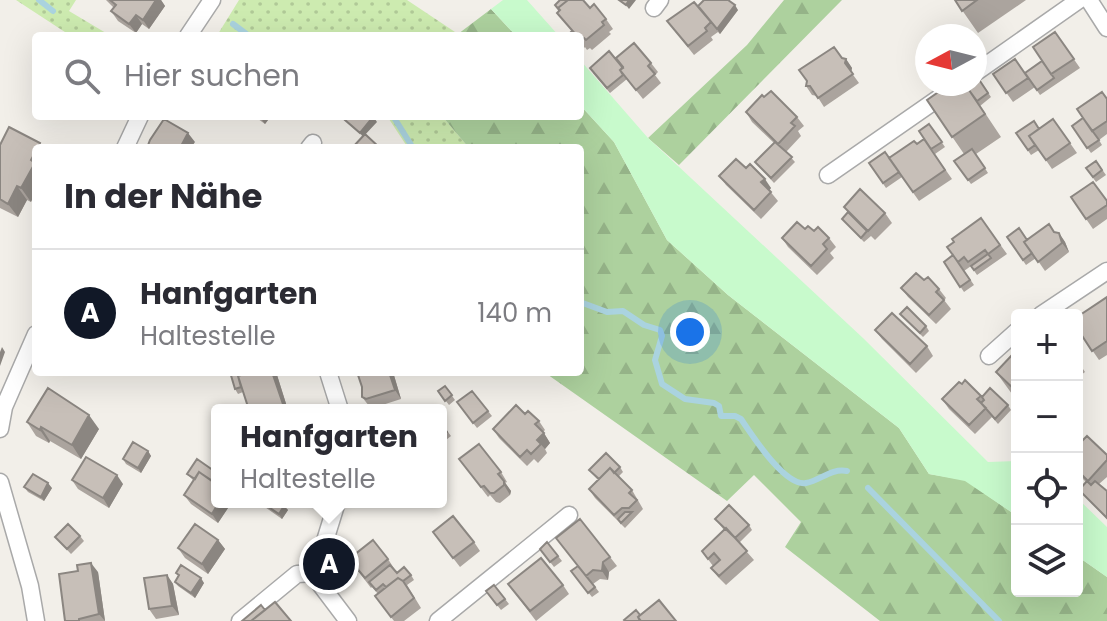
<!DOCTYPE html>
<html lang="de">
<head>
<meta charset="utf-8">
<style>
	:root { --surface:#fff; --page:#f7f7f7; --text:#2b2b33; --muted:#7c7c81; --line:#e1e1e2; --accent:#111827 }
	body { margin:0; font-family:Poppins,sans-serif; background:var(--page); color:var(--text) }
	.controls { position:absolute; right:24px; bottom:24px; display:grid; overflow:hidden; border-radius:8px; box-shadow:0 8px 32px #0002 }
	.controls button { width:72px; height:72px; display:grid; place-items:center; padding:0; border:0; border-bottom:2px solid var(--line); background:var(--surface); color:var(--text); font:40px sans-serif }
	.compass { position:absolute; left:915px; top:24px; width:72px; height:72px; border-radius:50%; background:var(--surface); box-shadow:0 8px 32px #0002; rotate:263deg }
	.you { position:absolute; left:690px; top:332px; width:28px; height:28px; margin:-20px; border:6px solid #fff; border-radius:50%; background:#1a73e8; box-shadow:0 0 0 12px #1a73e833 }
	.badge { display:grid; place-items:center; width:52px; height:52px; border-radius:50%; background:var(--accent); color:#fff; font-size:26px; font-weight:700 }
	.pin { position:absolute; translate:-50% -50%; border:4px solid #fff; box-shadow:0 2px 8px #0006 }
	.popup { position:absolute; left:211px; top:404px; width:236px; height:104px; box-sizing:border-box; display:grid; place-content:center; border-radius:8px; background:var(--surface); filter:drop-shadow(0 2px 6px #0005); font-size:26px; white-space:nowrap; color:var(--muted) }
	.popup b { font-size:30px; color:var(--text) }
	.popup::after { content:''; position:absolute; left:50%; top:100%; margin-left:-16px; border:16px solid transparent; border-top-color:var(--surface) }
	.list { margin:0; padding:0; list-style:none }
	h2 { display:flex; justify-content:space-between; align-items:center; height:104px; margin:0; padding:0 32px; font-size:34px }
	h2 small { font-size:26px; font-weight:400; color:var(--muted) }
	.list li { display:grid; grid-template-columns:52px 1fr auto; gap:24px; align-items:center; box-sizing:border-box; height:128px; padding:0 32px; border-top:2px solid var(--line) }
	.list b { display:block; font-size:30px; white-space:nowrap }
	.list p { margin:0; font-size:26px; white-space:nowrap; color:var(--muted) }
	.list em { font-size:26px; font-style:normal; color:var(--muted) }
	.icon { flex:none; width:44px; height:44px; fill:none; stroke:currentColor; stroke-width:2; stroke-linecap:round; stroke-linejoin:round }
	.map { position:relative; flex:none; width:1107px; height:621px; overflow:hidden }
	.search { position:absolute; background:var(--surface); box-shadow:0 8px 32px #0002; left:32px; top:32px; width:552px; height:88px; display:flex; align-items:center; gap:20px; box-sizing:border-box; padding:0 28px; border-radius:8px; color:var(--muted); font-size:30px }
	.panel { position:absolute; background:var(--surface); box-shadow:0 8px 32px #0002; left:32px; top:144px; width:552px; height:232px; border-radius:8px }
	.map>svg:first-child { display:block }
	.grass { fill:url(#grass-dots) }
	.forest { fill:url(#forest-firs) }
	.park { fill:#c8facc }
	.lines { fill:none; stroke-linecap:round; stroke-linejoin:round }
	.stream { stroke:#aad3df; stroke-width:6 }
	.street-casing { stroke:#a9a9a9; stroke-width:19 }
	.street { stroke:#fff; stroke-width:16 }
	.wall { fill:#aba49e }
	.shaded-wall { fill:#8b8681 }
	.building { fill:#c7bfb8; stroke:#8b8681; stroke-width:2 }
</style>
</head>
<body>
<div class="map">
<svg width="1107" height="621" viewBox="0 0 1107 621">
	<defs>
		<pattern id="grass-dots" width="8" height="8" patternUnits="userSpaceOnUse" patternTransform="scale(2)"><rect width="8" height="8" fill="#cdebb0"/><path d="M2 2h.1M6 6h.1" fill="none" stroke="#b0c997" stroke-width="1.8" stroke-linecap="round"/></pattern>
		<pattern id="forest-firs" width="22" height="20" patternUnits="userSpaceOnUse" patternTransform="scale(2)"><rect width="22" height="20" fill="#add19e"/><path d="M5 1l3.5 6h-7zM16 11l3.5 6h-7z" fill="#95b388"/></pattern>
	</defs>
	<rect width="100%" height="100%" fill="#f2efe9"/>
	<path class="grass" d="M16,0H76L69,11L111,36H71Z
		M239,0H407L458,34L221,36L218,34Z
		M387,116H442L469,148H408Z"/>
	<path class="forest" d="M784,0H842L679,165L648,138L747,45Z
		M491,9L516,36H458V34Z
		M580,105L614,142L667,240L728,295L899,428L929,474L965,480L1017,516V591H1077V556L1107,577V621H880L785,547L801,522L754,475L727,501L544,372H580V148H469L442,116H580Z"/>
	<path class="park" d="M503,0H527L559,36H516L491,9Z
		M580,60L648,138L863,338L988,462L1017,461V516L965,481L929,474L899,428L728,295L667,240L614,142L580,105Z
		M1077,498L1107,527V577L1077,556Z"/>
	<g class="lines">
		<path class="stream" d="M39,0L53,11
			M233,24L249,36
			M393,116L413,148
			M580,302L607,312L623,311L644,325L660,330L662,336L655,360L662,384L685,399L714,403L719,406L721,416H735L741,419C752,435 785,487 806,483C821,480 831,468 847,471
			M868,488L999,621"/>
		<g class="street-casing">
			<path id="street" d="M1089,0L1107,28
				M654,8L660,0
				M188,36L212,0
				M975,73L1079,0
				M125,148L140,116
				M309,148L313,143
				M828,175L959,84
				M1041,315L1107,271
				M989,356L1017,331
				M328,372L340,410
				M0,429L4,407L36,334
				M0,482L30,586L36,621
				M337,502L315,573L317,580L348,621
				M240,621L297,574L315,573
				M438,621L569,515"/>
		</g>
		<use href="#street" class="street"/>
	</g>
	<path class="wall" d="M106,0H161L165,6L149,29L142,24L136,33L118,21L111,11L114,8Z
		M955,0H1026L978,33Z
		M698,6L738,10L720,34L718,32L711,37L713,40L694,55L667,21Z
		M590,8L606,19L613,29L609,32L611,34L592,50L590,48L587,50L585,47L580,52V36L572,31L557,13Z
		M1055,32L1080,68L1040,95L1025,73L1042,61Z
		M842,58L846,59L852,68L851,72L859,83L824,107L817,96L812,95L806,86Z
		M1015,59L1035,87L1013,102L993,74Z
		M618,62L651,63L658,72L655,75L661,83L643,99L627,79L610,93L593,73Z
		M978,78L991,97L980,106L979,104L1001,137L976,154L988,173L971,184L954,161L964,154L927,100L966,86Z
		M1107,98V134L1099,140L1102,145L1091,153L1072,126Z
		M746,112L797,117L804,126L798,131L801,136L786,152L795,162L774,183L755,162L774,143L752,122Z
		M254,116H271L265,124Z
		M1053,119L1077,153L1052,169L1039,150L1031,155L1016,133L1039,129Z
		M929,124L945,147L935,154L919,131Z
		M924,139L952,179L919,201L902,177L886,188L869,163L889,158Z
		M40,143L44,148H36L31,202L27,200L18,217L0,208V145Z
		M1096,161L1106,175L1096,182L1086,168Z
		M746,168L771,188L769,190L778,201L761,219L726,185L719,176Z
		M1071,197L1107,201V219L1093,229Z
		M844,207L885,213L892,223L875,240L871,236L864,242L842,219L848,212Z
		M981,218L1007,254L977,275L971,266L964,271L958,262L974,285L964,292L944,262L954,256V242Z
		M805,229L814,231L829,238L836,247L830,253L834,258L817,275L788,247L782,238Z
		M1054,232L1059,233L1065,242L1069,252L1045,271L1034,255L1036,258L1026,265L1007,237L1027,240Z
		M924,280L939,289L946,298L944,300L951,309L936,324L908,297L901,288Z
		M1107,297V355L1099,360L1077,328Z
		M900,314L926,326L929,331L923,337Z
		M875,330L927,346L933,356L916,373L882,339Z
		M1017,358V399L1012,394L996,372Z
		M1077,360L1085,372L1077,378Z
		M393,372L401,399L373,408L369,406L362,397V387Z
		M277,375L288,410H249L243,392L238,394L235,389Z
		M445,386L455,400L449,405L438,391Z
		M472,391L492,416L477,428L457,402Z
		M982,397L1008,405L1011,410L998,424L992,417L975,434L949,409L942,399Z
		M525,414L539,421L545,430L543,432L550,443L545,449L547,453L538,463L534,459L527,466L499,438L493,429Z
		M27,422L99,429L81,459L50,441L49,443L36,436Z
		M441,423L451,436L441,444Z
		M1077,446L1107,455V477L1099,484L1107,491V519L1079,490L1086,482L1077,473Z
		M148,451L151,456L141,473L126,464L123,459Z
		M459,459L501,472L507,482L505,483L511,491L510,495L500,503L496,502L490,495L488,497Z
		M620,467L623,472L618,477L632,490L643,509L625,528L595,498L589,489L598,480L589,470Z
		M187,474L216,484L217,502H232L218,523L191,504L184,495L194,481Z
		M72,480L123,484L109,508L78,489Z
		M24,487L52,488L44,501L28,492Z
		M260,502H279L284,506L288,510L282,519L262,505Z
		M406,502H419L411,508Z
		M715,519L749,525L752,530L739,543L754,560L726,585L718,577L711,568L713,566L702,551L724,530Z
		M433,532L474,542L480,551L460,567Z
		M80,536L84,541L71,554L55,537Z
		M556,538L610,557L617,566L609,572L608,580L600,579L593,584L599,592L592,597L571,571L578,566Z
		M218,540L225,549L208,574L185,558L178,548Z
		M547,542L562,561L554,567L540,549Z
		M349,559H388L397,573L411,575L414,580L407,585L421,608L404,621H394L375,596L378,594L372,587L371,588Z
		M98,572L105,621H65Z
		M176,573L204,583L195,598L178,586L175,582L178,576Z
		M167,575L173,584L179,615L156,619L149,609Z
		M508,584L563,585L569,594L536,621Z
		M494,585L509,604L501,610L486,591Z"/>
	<path class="shaded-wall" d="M156,0H161L165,6L149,29L143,20Z
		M629,0H636L629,9L626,5Z
		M735,5L738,10L720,34L717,29Z
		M136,15L142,24L136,33L129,24Z
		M846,59L852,68L851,72L845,63Z
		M259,116H271L265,124Z
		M373,116L377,122L363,137L360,133Z
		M188,133L195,142L191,148H180Z
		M36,151V192L31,202L21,188L31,160Z
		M765,179L771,188L768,192L761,182Z
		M17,186L27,200L18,217L8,204Z
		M1059,233L1065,242L1069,252L1062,243Z
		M2,347L5,352L0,366V352Z
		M272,372H275L277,375L288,410H285Z
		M389,372H393L401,399L395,390Z
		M89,415L99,429L81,459L72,445Z
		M41,427L50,441L49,443L40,430Z
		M544,433L550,443L545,449L537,440Z
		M148,451L151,456L141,473L138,468Z
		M217,473V483L214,487L211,482Z
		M117,475L123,484L109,508L103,498Z
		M504,481L511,491L510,495L504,485Z
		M48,483L52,488L44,501L41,497Z
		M219,502H232L218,523L212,514Z
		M284,506L288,510L282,519L279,514Z
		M218,540L225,549L208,574L202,564Z
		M603,562L609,572L608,580L602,571Z
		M91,563L98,572L105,621L99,614Z
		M167,575L173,584L179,615L172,606Z
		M201,578L204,583L195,598L191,593Z"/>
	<path class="building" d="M110,0H156L143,20L136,15L129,24L111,11L116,5Z
		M560,0H568L558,8L560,11L555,5Z
		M568,0H583L590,8L594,4L606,19L602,22L604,25L586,40L584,38L581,40L580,36H577L557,13L560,10L558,8Z
		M619,0H629L626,5Z
		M704,0H728L735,5L717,29L698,6Z
		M955,0H977L962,11Z
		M694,2L711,22L705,28L707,31L688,46L667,21Z
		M572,31L576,36H567Z
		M1055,32L1074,59L1051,74L1033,47Z
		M634,43L651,63L648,66L655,74L636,90L620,70L623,67L616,58Z
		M834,47L842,58L846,59L845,63L853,74L818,98L810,86H806L807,81L799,70Z
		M609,51L623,68L620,70L623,75L607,88L590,68Z
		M1015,59L1028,78L1006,93L993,74Z
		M1042,61L1054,78L1037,90L1025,73Z
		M978,78L988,93L977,101L966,86L969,84H975V80Z
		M950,84H965L985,114L952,137L927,100Z
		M771,91L797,117L791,123L795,126L778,144L746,112L762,95L764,97Z
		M1102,92L1107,99V121L1092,131L1077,109Z
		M348,116H373V117L360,133L345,120Z
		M1083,118L1099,140L1087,148L1072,126Z
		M164,119L188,133L180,148H147L150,140Z
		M1053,119L1070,143L1046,160L1029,136Z
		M1034,121L1039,129L1029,136L1035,145L1028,150L1016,133Z
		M929,124L942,142L931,149L919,131Z
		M9,127L40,143L38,148H36V151L31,160L35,163L21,188L17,186L8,204L0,199V145Z
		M365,134L380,148H352Z
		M924,139L945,170L913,192L889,158L914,141L917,144Z
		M775,142L792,157L771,178L755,162Z
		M972,149L985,168L968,180L954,161Z
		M885,152L899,172L883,183L869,163Z
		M736,159L746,168L750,164L765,179L761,182L771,192L754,210L719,176Z
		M1096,161L1102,170L1093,177L1086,168Z
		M1093,182L1107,201V205L1086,219L1071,197Z
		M860,189L885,213L868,231L844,207Z
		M848,212L867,231L861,238L842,219Z
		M981,218L1000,245L988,254L985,250L968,262L964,257L958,262L947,247L954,242L952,239Z
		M797,222L805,229L808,226L814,231L818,227L829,238L823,244L827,249L811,266L782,238Z
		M1049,224L1054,232L1059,233L1062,243L1038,262L1024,242Z
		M1019,228L1027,240L1024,242L1032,253L1023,260L1007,237Z
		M988,254L991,258L974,270L971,266Z
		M953,255L970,280L960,287L944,262Z
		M916,273L924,280L928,277L939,289L936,292L944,300L929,315L901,288Z
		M1107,297V341L1092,351L1077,328V317Z
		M907,307L926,326L920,333L900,314Z
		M892,313L927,346L910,364L875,330Z
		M1013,354L1017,358V392L996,372Z
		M230,372H250L238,376L241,387L235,389Z
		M250,372H272L285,410H249L238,376Z
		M357,372H389L395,390L366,399L362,397V387Z
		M965,380L981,396L977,399L986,408L969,425L942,399L959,382L962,384Z
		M445,386L452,395L445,401L438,391Z
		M48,388L89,415L72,445L41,427L40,430L27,422Z
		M990,388L1008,405L995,419L981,403L984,400L982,397Z
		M472,391L488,411L473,423L457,402Z
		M516,405L525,414L528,411L539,421L535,424L544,433L537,440L541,444L531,454L527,450L520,457L493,429Z
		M441,423L447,432L441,436Z
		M1087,436L1107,455V460L1088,481L1077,470V446Z
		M133,442L148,451L138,468L123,459Z
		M479,444L501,472L498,474L504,481V485L494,493H490L484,486L481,487L459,459Z
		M606,453L620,467L614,473L610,468L599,479L589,470Z
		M86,457L117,475L103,498L72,480Z
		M197,459L217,473L212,481L199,472L195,479L187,474Z
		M610,468L632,490L629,493L637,500L629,508H622L614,515L589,489Z
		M199,472L217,484V502H219L212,514L184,495Z
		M33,474L48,483L41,497L24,487Z
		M1087,481L1091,485L1095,481L1107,491V518L1079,490Z
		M261,502H279L284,506L279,514Z
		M729,505L749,525L735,538L715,519Z
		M625,512H632L621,523L618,519Z
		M453,516L474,542L453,558L433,532Z
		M580,519L610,557L603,562L602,571L593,570L586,576L556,538Z
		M68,524L80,536L67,549L55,537Z
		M195,524L218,540L202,564L178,548Z
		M726,528L747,551L719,576L711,568L720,560L714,553L708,559L702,551Z
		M373,540L388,559L365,578L349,559Z
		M547,542L558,556L550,562L540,549Z
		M541,558L563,585L530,611L508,584Z
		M91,563L99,614L79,619V621H65L59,574L78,571L77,565Z
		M181,565L201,578L191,593L175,582L179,575L176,573Z
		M390,565L397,573L404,567L411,575L403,581L398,578L386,587L383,584L376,590L369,582Z
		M578,566L595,587L588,593L571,571Z
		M167,575L172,606L149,609L144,578Z
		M398,578L403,581L414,598L391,617L375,596Z
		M494,585L505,599L497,605L486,591Z
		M659,600L676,621H641L638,617Z
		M275,602L291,621H251Z
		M261,605L265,610L251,621H242Z
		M636,610L640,615L638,617L640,621H625L624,620Z"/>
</svg>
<div class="controls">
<button>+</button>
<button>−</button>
<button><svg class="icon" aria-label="locate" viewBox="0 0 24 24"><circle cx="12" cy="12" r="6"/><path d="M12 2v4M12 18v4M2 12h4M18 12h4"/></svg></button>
<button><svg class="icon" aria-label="layers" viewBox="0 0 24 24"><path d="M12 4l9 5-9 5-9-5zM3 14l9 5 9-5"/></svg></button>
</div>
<svg class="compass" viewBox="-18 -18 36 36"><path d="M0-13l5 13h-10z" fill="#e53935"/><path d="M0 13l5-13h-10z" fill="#7c7c81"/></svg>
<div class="you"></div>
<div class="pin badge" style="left:329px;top:564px">A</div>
<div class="popup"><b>Hanfgarten</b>Haltestelle</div>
<div class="search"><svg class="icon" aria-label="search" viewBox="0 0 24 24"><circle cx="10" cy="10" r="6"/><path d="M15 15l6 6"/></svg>Hier suchen</div>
<section class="panel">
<h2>In der Nähe<small></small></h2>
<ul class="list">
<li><span class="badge">A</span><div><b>Hanfgarten</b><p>Haltestelle</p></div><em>140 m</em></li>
</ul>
</section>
</div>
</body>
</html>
